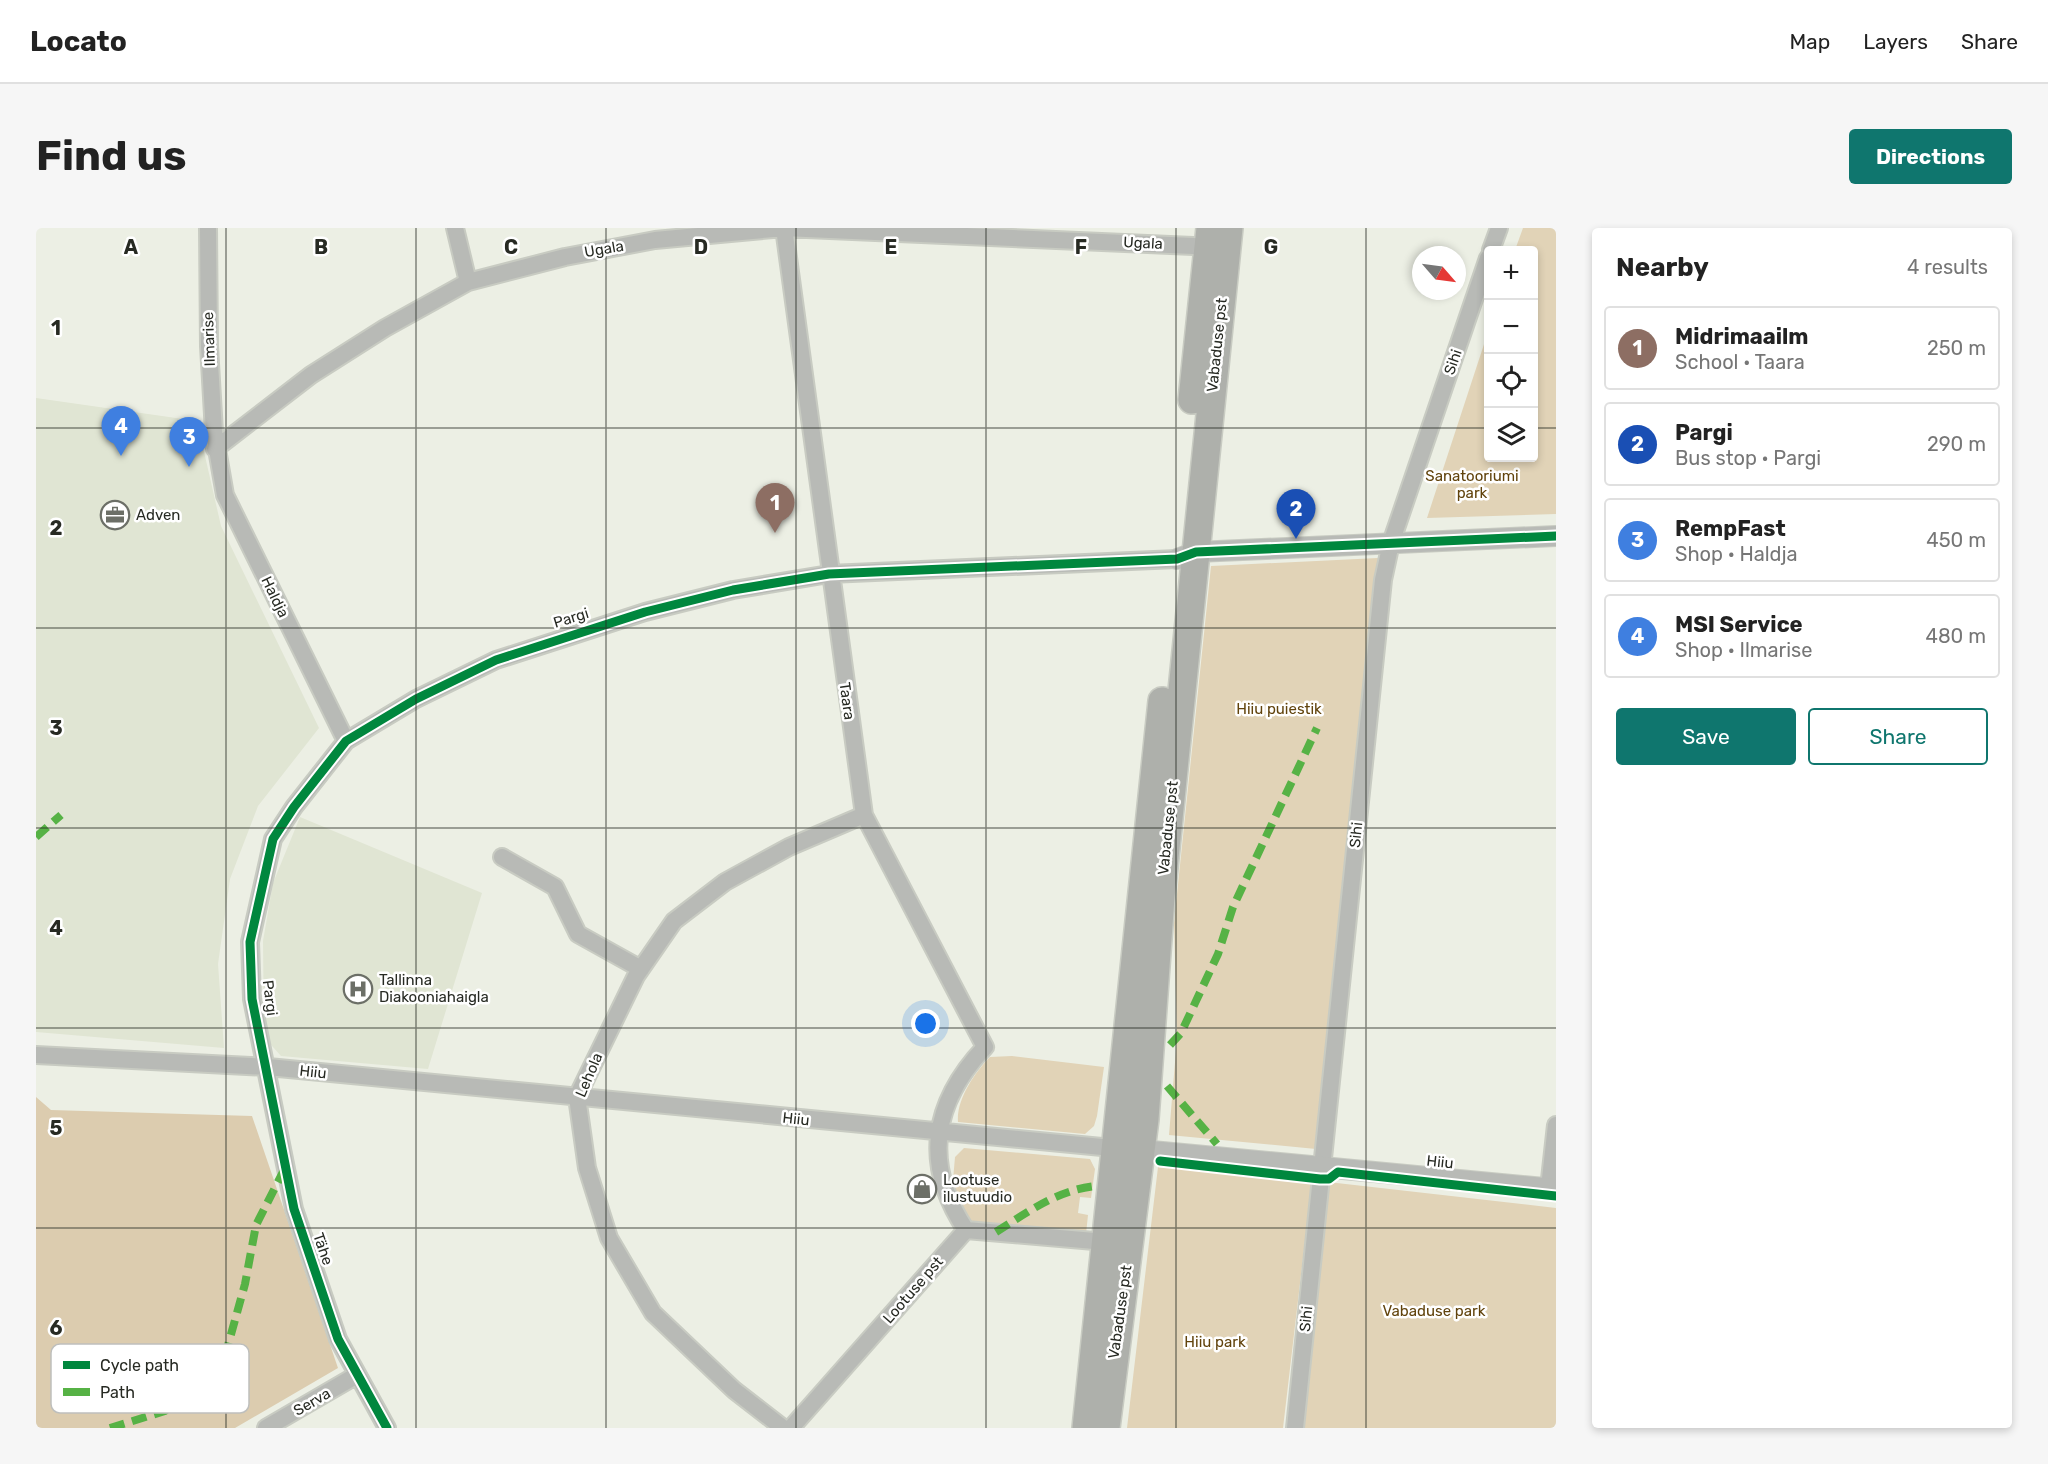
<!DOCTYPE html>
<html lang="en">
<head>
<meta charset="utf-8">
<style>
	:root { --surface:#fff; --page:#f6f6f6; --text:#222; --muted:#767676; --line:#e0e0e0; --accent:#0f766e }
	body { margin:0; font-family:Rubik,sans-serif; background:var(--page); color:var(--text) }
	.controls { position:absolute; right:18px; top:18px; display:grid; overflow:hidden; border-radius:6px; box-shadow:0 3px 9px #0003 }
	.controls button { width:54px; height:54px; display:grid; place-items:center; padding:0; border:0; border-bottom:2px solid var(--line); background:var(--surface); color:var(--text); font:30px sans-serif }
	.compass { position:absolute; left:1376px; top:18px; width:54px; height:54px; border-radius:50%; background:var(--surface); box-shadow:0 3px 9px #0003; rotate:118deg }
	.you { position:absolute; left:890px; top:796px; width:21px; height:21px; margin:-15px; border:4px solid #fff; border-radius:50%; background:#1a73e8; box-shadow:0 0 0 9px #1a73e833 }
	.badge { display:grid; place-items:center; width:39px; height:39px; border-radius:50%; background:var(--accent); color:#fff; font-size:20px; font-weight:700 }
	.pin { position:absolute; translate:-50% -50px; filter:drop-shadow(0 2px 3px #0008) }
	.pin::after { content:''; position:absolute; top:32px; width:21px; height:18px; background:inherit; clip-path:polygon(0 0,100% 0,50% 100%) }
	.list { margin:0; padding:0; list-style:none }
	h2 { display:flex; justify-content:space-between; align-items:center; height:78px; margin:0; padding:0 24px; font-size:26px }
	h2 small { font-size:20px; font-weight:400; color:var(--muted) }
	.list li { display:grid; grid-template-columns:39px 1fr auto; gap:18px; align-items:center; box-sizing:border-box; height:84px; margin:0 12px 12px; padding:0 12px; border:2px solid var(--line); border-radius:6px }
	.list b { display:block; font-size:22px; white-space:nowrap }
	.list p { margin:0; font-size:20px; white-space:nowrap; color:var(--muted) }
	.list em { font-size:20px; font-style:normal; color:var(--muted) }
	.actions { display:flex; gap:12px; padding:18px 24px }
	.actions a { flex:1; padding:14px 0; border:2px solid var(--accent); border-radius:6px; text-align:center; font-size:21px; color:var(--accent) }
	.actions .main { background:var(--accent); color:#fff }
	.icon { flex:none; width:33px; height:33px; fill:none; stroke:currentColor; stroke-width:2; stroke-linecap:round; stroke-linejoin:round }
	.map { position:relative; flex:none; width:1520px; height:1200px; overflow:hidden; border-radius:6px }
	header { display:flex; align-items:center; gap:36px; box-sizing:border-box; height:84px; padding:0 30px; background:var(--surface); border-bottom:2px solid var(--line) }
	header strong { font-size:28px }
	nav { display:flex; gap:33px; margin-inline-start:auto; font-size:21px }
	.intro { display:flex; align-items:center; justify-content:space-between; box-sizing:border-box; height:144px; padding:0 36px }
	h1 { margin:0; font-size:42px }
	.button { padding:15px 27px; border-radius:6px; background:var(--accent); color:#fff; font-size:21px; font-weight:700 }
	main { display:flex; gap:36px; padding:0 36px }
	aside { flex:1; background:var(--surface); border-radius:6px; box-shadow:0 3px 9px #0003 }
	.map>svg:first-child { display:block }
	.built { fill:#e0e5d3 }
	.green { fill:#e1d3b7 }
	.forest { fill:#dcccaf }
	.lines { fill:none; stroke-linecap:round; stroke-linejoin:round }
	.minor-casing { stroke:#c8cbc2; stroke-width:20 }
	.tertiary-casing { stroke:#c8cbc2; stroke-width:22 }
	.trunk-casing { stroke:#c8cbc2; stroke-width:30 }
	.minor { stroke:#b8bab6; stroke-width:16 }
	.tertiary { stroke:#b8bab6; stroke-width:20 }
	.trunk { stroke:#aeb0ab; stroke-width:27 }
	.quiet { stroke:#56b245; stroke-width:8; stroke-dasharray:15 8; stroke-linecap:butt }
	.cycleway-casing { stroke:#fff; stroke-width:13 }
	.cycleway { stroke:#00873e; stroke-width:9 }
	.grid { fill:none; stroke:#272a23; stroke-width:1.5; stroke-opacity:0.55 }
	.labels { text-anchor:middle; stroke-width:5; stroke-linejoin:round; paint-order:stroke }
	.street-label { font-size:15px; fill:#272a23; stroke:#fff }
	.park-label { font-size:15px; fill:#61430c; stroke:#fff }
	.poi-label { font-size:15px; fill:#272a23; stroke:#fff; text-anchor:start }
	.key { fill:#fff; stroke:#bebfbd; stroke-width:1.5 }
	.key-label { font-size:16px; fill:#272a23 }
	.grid-label { font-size:20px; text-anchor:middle; font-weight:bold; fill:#272a23; stroke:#fff; stroke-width:5; stroke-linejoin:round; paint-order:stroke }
</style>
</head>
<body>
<header>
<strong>Locato</strong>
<nav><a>Map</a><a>Layers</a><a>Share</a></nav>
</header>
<div class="intro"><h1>Find us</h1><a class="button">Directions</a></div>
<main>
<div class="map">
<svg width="1520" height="1200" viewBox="0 0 1520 1200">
	<rect width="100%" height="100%" fill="#ecefe4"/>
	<path class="built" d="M0,170L161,193L185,298L283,500L222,578L194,651L182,736L188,820L0,804Z
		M264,589L446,665L392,841L245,828L228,809L227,713L237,655Z"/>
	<path class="green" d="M1487,0H1520V286L1391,290L1452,104V230H1498V22H1479Z
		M1342,330L1280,921L1133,907L1141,810L1138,695L1175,338Z
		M976,828L1068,839L1061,888L1058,898L1049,906L922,894C920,872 939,844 954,829Z
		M928,920L1054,931L1059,941L1055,970L1044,969L1042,985L1052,987L1050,1006L935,994L916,964L919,929Z
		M1122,939L1276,953L1247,1200H1091Z
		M1292,954L1520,980V1200H1263Z"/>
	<path class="forest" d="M0,869L15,882L216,888L302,1140L199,1200H0Z"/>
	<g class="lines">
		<g class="minor-casing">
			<path id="minor" d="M172,0L173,118L178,204L189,267L310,513
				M419,0L432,54
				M748,0L828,587L949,819C896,875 886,936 930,1002
				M1455,22L1463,0
				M179,221L275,147L349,100L432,54L529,29L619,12L748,0L1180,19
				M466,629L519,659L542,706L605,741
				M0,827L232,839L1087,921
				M1513,960L1520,897
				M930,1002L1070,1014
				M230,1200L321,1147
				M351,1200L302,1111L258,981L216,771L214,714L237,611L258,579L310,513L380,471L460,432L609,384L697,362L793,346L1141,331
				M747,1200L698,1162L617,1085L573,1010L551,940L541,869L600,748L638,693L689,654L753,619L828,587
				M755,1200L930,1002
				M1259,1200L1347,352L1355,315L1452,30"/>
		</g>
		<g class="tertiary-casing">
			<path id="tertiary" d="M1141,331L1160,324L1520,308
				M1105,922L1520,961"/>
		</g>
		<g class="trunk-casing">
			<path id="trunk" d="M1156,172L1174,0
				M1050,1200L1126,473
				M1070,1200L1109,891L1125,669L1193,0"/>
		</g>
		<use href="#minor" class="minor"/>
		<use href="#tertiary" class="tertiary"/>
		<use href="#trunk" class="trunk"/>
		<path class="quiet" d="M0,609L25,587
			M1134,817L1145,805L1182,726L1197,679L1281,500
			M1131,858L1181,916
			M960,1004C992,984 1021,962 1060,958
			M74,1200L129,1183L162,1156L189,1128L209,1056L220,997L248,942"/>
		<g class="cycleway-casing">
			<path id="cycleway" d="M1124,933L1284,951H1293L1302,944L1520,968
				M351,1200L302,1111L258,981L216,771L214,714L237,611L258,579L310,513L380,471L460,432L609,384L697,362L793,346L1141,331L1160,324L1520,308"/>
		</g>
		<use href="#cycleway" class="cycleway"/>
	</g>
	<path class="grid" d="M190,0V1200M380,0V1200M570,0V1200M760,0V1200M950,0V1200M1140,0V1200M1330,0V1200M0,200H1452M1498,200H1520M0,400H1520M0,600H1520M0,800H1520M0,1000H1520"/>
	<defs>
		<g id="office-ring" transform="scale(1.5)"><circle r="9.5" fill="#fff" stroke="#6c6f67" stroke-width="1.5"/><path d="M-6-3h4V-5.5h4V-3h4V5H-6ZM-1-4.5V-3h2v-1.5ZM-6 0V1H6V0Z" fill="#6c6f67"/></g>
		<g id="hospital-ring" transform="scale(1.5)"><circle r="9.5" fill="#fff" stroke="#6c6f67" stroke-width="1.5"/><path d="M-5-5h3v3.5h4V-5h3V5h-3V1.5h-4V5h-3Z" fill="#6c6f67"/></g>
		<g id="shop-ring" transform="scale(1.5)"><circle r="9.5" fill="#fff" stroke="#6c6f67" stroke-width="1.5"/><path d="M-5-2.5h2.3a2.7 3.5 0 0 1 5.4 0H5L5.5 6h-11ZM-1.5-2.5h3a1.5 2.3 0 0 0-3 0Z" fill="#6c6f67"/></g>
	</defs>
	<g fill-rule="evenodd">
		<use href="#office-ring" x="79" y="287"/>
		<use href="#hospital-ring" x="322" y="761"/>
		<use href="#shop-ring" x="886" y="961"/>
	</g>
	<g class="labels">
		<g class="street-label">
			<text transform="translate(1107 15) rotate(3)" y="5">Ugala</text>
			<text transform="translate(568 21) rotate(-10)" y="5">Ugala</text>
			<text transform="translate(173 111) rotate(-92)" y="5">Ilmarise</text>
			<text transform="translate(1181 117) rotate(-84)" y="5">Vabaduse pst</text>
			<text transform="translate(1417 134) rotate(-71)" y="5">Sihi</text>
			<text transform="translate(239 369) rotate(64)" y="5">Haldja</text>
			<text transform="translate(535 390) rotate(-17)" y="5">Pargi</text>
			<text transform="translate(811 473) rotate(82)" y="5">Taara</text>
			<text transform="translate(1132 600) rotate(-84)" y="5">Vabaduse pst</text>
			<text transform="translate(1320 607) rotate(-84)" y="5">Sihi</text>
			<text transform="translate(234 770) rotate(83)" y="5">Pargi</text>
			<text transform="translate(277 844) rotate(6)" y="5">Hiiu</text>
			<text transform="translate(553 847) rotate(-67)" y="5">Lehola</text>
			<text transform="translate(760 891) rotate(6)" y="5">Hiiu</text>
			<text transform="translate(1404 934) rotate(6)" y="5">Hiiu</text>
			<text transform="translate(287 1021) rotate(71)" y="5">Tähe</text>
			<text transform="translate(877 1062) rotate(-49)" y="5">Lootuse pst</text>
			<text transform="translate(1084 1084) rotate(-82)" y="5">Vabaduse pst</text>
			<text transform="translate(1270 1091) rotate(-84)" y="5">Sihi</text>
			<text transform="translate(276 1174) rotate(-30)" y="5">Serva</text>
		</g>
		<g class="park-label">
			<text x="1436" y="253">Sanatooriumi<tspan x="1436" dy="17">park</tspan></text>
			<text x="1243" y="486">Hiiu puiestik</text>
			<text x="1398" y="1088">Vabaduse park</text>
			<text x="1179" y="1119">Hiiu park</text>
		</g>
		<g class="poi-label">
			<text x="100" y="292">Adven</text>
			<text x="343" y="757">Tallinna<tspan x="343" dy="17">Diakooniahaigla</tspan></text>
			<text x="907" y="957">Lootuse<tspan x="907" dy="17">ilustuudio</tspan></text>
		</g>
	</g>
	<rect x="15" y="1116" width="198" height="69" rx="9" class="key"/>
	<rect x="27" y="1133" width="27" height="8" fill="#00873e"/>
	<rect x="27" y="1160" width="27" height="8" fill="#56b245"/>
	<g class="key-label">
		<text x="64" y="1143">Cycle path</text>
		<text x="64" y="1170">Path</text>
	</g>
	<g class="grid-label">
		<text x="95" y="26">A</text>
		<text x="285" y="26">B</text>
		<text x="475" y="26">C</text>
		<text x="665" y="26">D</text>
		<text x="855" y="26">E</text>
		<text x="1045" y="26">F</text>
		<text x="1235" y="26">G</text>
		<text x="20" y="107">1</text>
		<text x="20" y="307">2</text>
		<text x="20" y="507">3</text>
		<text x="20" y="707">4</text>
		<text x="20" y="907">5</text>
		<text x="20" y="1107">6</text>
	</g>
</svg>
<div class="controls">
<button>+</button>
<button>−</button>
<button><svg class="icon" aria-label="locate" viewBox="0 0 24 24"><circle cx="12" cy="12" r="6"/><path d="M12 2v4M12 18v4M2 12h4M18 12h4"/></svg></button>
<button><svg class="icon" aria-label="layers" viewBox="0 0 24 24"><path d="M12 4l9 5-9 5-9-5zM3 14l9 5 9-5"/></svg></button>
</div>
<svg class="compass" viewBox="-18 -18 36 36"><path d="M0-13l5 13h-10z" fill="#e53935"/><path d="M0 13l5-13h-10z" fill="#767676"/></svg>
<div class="you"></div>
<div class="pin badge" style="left:739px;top:305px;background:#8d6e63">1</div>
<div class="pin badge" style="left:1260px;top:311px;background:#1a4fb4">2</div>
<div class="pin badge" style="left:153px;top:239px;background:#3f7fe0">3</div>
<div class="pin badge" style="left:85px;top:228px;background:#3f7fe0">4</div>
</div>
<aside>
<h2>Nearby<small>4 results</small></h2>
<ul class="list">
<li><span class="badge" style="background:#8d6e63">1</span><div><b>Midrimaailm</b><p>School · Taara</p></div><em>250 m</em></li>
<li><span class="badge" style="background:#1a4fb4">2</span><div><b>Pargi</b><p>Bus stop · Pargi</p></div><em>290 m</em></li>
<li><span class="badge" style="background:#3f7fe0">3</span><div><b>RempFast</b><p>Shop · Haldja</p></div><em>450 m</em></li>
<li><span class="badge" style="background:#3f7fe0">4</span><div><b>MSI Service</b><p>Shop · Ilmarise</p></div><em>480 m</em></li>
</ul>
<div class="actions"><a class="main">Save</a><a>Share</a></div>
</aside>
</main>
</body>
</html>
